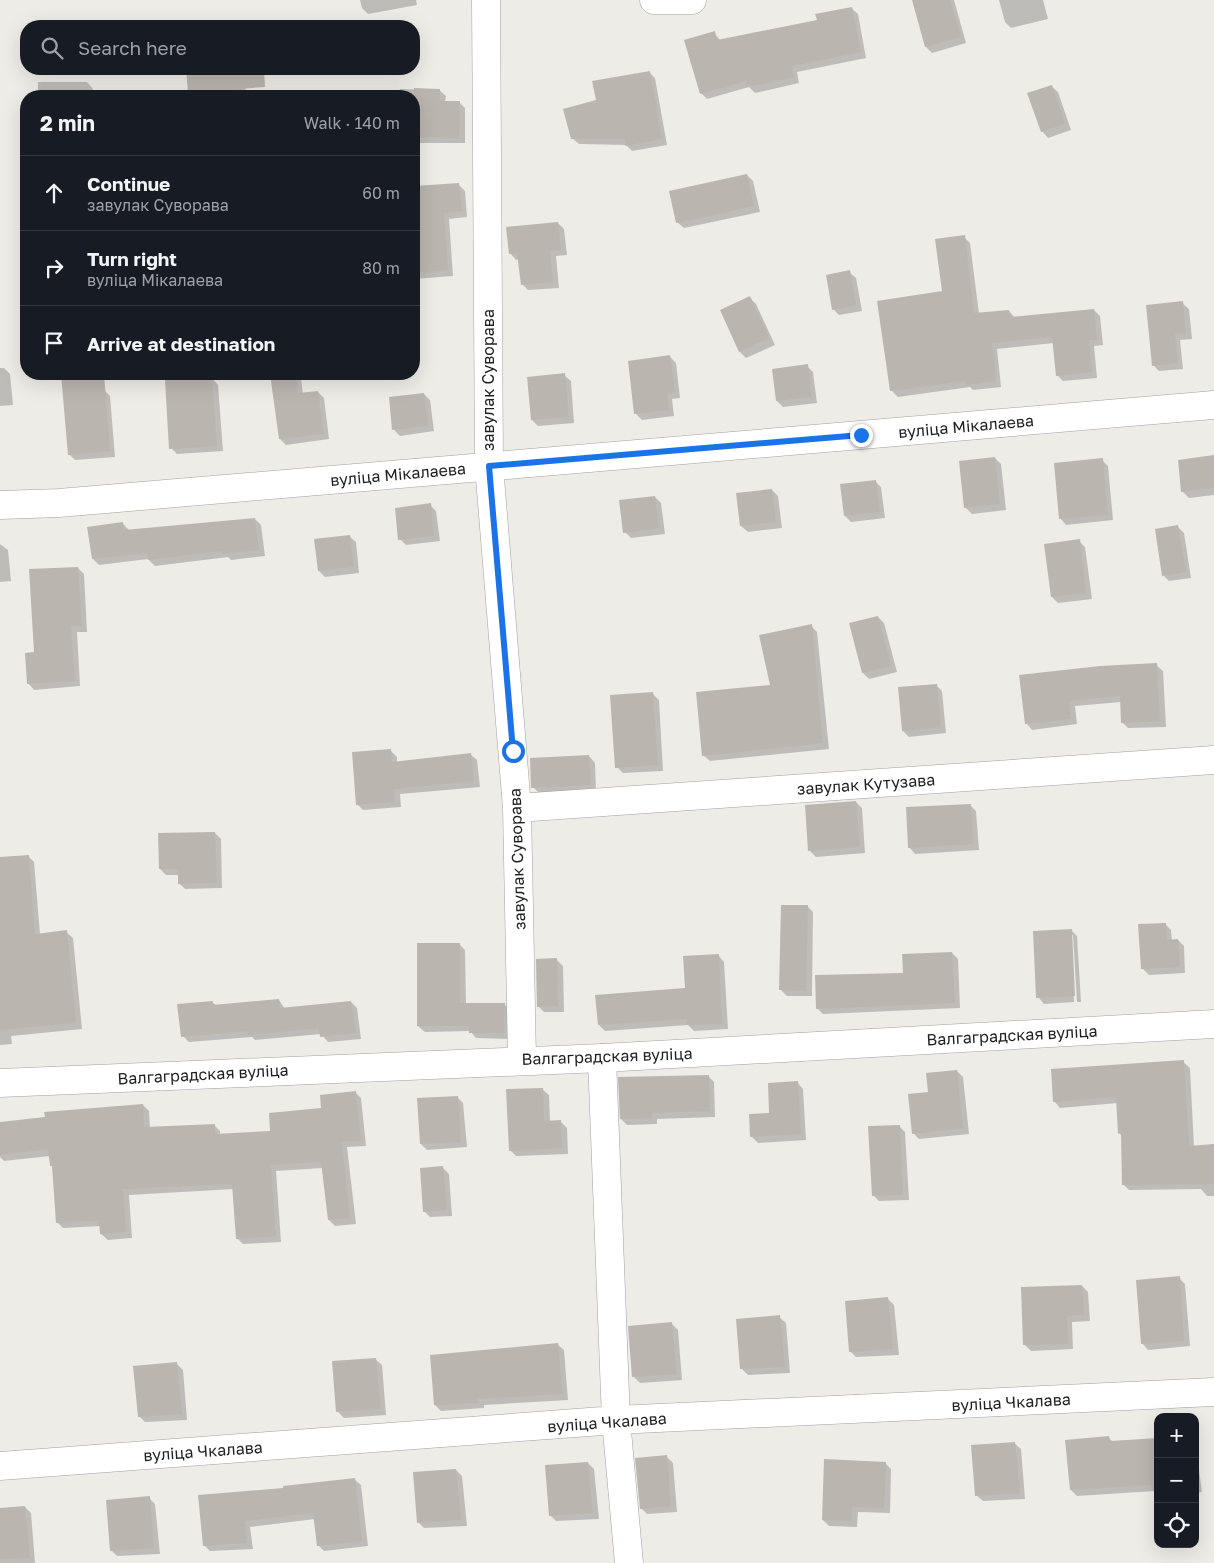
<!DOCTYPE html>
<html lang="en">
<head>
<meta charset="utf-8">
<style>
	:root { --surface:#171b24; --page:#20242c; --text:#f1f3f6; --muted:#9ea1a6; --line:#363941 }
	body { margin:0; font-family:"Golos Text",sans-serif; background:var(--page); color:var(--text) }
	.controls { position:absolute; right:15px; bottom:15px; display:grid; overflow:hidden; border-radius:10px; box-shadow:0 5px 20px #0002 }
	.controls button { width:45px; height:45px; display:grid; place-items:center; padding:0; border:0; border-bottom:1px solid var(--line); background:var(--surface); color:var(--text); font:25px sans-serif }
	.stop { position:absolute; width:15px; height:15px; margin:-11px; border:4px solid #1a73e8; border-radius:50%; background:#fff }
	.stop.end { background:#1a73e8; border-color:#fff; box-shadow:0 1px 5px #0008 }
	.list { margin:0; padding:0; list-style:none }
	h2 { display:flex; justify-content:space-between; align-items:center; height:65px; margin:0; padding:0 20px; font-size:21px }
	h2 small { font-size:16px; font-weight:400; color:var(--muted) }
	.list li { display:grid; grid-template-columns:32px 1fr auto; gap:15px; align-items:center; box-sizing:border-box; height:75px; padding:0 20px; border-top:1px solid var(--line) }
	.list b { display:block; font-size:19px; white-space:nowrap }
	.list p { margin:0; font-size:16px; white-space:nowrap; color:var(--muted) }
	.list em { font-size:16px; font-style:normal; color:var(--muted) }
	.icon { flex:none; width:28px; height:28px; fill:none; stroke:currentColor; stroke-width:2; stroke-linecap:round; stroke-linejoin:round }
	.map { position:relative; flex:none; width:1214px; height:1563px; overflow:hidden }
	.search { position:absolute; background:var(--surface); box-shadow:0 5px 20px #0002; left:20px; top:20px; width:400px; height:55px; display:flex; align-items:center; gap:12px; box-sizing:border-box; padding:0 18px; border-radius:20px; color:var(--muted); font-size:19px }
	.panel { position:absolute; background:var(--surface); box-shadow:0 5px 20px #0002; left:20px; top:90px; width:400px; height:290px; border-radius:20px }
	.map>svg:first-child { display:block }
	.shadow { fill:#0003 }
	.building { fill:#bbb5af }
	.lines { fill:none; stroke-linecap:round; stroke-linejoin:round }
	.minor-casing { stroke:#a0a0a0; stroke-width:29 }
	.tertiary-casing { stroke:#a0a0a0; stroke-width:29 }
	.minor { stroke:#fff; stroke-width:28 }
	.tertiary { stroke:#fff; stroke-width:28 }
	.route { stroke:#1a73e8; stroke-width:6 }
	.labels { text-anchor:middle; stroke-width:4.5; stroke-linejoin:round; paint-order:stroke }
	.street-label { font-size:16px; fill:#1f1f1f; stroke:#fff }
</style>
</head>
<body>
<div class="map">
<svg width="1214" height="1563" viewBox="0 0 1214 1563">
	<rect width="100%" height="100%" fill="#eeece6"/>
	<path class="shadow" d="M360,0H416L417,5L368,14L362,8Z
		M922,0H954L966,43L932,53L926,47Z
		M999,0H1043L1048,19L1011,28L1005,22Z
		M851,8L858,14L866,58L797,72L799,83L755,93L749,87L707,99L701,93L714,33L721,41L818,21Z
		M187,69H244L246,95L193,96L189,92Z
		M649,72L655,78L667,145L632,151L626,145L579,144L572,138Z
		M38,82H87L93,89V96H38Z
		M1051,86L1058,92L1071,130L1048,138L1042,131Z
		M400,89L439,90L446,96L445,102H459L465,108V143H414V96H400Z
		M747,175L753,181L760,212L684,228L677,222Z
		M459,185L465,191L467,217L449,219L453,276L414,279V188Z
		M558,223L564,229L567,255L556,256L559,288L528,290L522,284L519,259L516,260L510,253Z
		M964,237L970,243L979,314L1009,311L1015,318L1094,310L1100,316L1103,345L1094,346L1097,378L1063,381L1057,375L1054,343L997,349L1001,387L973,390L970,387L898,397L892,391L943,293Z
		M849,272L856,278L862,311L839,315L833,309Z
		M750,298L756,304L775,345L746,358L740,352L721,311Z
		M1182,303L1189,309L1192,339L1180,340L1183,369L1159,371L1153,365Z
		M670,357L676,363L680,398L672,399L674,416L642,420L636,414L629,362Z
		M807,366L813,372L817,403L783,407L777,401Z
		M0,368H4L10,374L13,405L0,406Z
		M42,374H75V378L49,380Z
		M296,374L301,379L303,394L318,392L324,398L329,439L286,445L280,439L272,375Z
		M564,375L571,381L574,423L538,426L532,420Z
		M212,378L218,385L223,451L177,454L171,448Z
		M104,390L110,396L115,457L75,460L69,454Z
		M424,394L430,400L434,431L400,436L394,430Z
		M995,458L1001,464L1006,510L972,514L966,508L960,462Z
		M1214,458V495L1189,498L1182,491Z
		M1102,460L1108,466L1113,520L1066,525L1060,518Z
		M875,481L881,487L885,518L851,522L845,516Z
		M772,490L778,496L782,528L748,532L741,526Z
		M655,497L661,503L665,534L631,538L625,532Z
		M430,505L436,511L440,541L406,545L400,539Z
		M255,519L261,525L265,556L231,560L228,557L155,566L148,559L99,565L93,559L123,524L130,531Z
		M1178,527L1184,533L1191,578L1169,581L1163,575Z
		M349,536L356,542L359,573L325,577L319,571Z
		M1079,541L1085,547L1092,599L1058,603L1052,597Z
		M0,544L8,550L11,581L0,582Z
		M78,568L84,574L87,632H77L80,686L34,690L28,683L35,653Z
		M878,617L884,623L897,672L869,679L863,673Z
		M811,626L817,632L829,749L710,761L703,755L771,686Z
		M1156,665L1163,671L1166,727L1128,728L1122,722L1121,702L1075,706L1077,724L1032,730L1026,723L1020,677Z
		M936,685L942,691L946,733L909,737L903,731Z
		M653,694L659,700L663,771L623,773L617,767Z
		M391,751L397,757V762L470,754L477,760L480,787L400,794L401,807L363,810L357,804Z
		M589,756L595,763L596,791L539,793L533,787Z
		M856,802L862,808L865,853L816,857L810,851Z
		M970,805L976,811L979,850L915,854L909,847Z
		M215,833L221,839L222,888L185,889L179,883V875H166L160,869Z
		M28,856L34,862L40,934L66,932L73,938L82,1029L11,1036L12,1044L0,1045V858Z
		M807,906L813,912L812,996H787L781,990Z
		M1165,924L1171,930L1172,941L1178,940L1184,946L1185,973L1149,975L1143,969Z
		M1071,930L1077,936L1081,1002H1077L1073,935H1071L1074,1002L1044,1004L1038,997Z
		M459,944L465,950L466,1004H504L510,1010V1039L476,1038L470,1031L425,1032L418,1026Z
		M952,953L958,959L960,1008L823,1014L817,1008Z
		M718,955L724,962L728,1029L694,1031L688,1025L605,1031L599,1025L686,990Z
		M557,960L563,966L564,1012H544L538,1006Z
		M279,1000L285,1009L351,1002L357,1008L361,1039L328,1042L321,1034L255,1040L252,1037L189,1042L183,1036L212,1002L217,1006Z
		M1183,1062L1190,1068L1194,1147L1214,1145V1196H1207L1201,1189L1129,1190L1123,1184L1122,1136L1119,1133L1118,1103L1060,1108L1054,1101Z
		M957,1071L963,1077L969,1134L919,1139L913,1133L929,1093Z
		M708,1076L714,1082L715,1117L657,1119V1124L627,1125L621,1119Z
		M797,1082L803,1089L806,1140L758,1143L752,1137Z
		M542,1089L549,1095L550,1122H561L567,1128L568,1154L516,1156L510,1150Z
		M355,1092L361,1098L366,1146L347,1147L356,1224L335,1226L329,1220L323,1168L276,1171L281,1242L243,1244L237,1238L234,1189L129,1195L132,1238L108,1240L101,1234V1226L63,1228L57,1222L53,1168L51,1165L50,1156L4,1161L0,1157V1123L143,1105L149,1111L150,1128L214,1125L220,1131V1135L272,1132Z
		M457,1097L463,1103L467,1147L427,1150L421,1144Z
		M899,1126L905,1132L909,1200L879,1201L873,1195Z
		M443,1168L449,1174L452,1216L430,1217L424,1211Z
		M1179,1278L1185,1284L1190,1346L1148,1350L1142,1343Z
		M1082,1286L1088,1292L1090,1321L1072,1322L1073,1349L1031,1351L1025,1345Z
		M888,1299L894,1305L899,1355L856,1357L850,1351Z
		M779,1317L786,1323L790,1373L748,1375L742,1369Z
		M672,1324L678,1330L682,1380L640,1383L634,1377Z
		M557,1344L564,1350L568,1400L484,1405V1408L441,1411L435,1405Z
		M375,1359L382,1365L386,1415L344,1418L338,1412Z
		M177,1364L183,1370L187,1420L145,1422L139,1416Z
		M1109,1438L1113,1442L1158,1439V1494L1155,1491L1077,1496L1071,1490Z
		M1195,1441L1202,1492L1195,1493Z
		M1014,1443L1021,1449L1025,1499L983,1501L976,1495Z
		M666,1456L673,1463L677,1512L647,1514L641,1508Z
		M588,1463L594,1469L599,1519L556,1521L550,1515Z
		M885,1463L891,1469L890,1513L858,1512L857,1527L829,1526L823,1520Z
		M456,1470L462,1476L467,1526L424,1528L418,1522Z
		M354,1479L361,1485L368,1546L324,1551L318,1545L315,1519L250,1527L253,1549L210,1551L204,1545L284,1490Z
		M149,1498L155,1504L160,1554L117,1556L111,1550Z
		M25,1507L31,1513L35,1563H0V1509Z"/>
	<path class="building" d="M912,0H950L961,37L925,47Z
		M852,7L861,52L792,66L794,77L747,87L746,81L700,94L684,40L715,31L717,40L817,20L815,14Z
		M186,69H264L265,87L188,93Z
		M650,71L662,139L625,146V139H571L563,109L596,100L592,81Z
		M1052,85L1065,124L1041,132L1027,93Z
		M414,88L440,89V101H460L459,138L414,137Z
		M747,174L754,206L676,223L669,191Z
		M459,183L462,211L444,213L448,270L414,273V186Z
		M558,222L561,250L550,251L553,282L521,285L517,253L509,254L506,227Z
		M965,235L974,313L1009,310L1010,317L1094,309L1097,340H1089L1092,372L1056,376L1052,337L992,343L996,381L966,385L965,381L890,391L877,301L942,291L935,239Z
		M850,270L856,305L832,310L826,275Z
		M750,296L769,338L739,352L720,310Z
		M1183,301L1186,333L1175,334L1178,363L1152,366L1146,305Z
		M670,355L675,392L667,393L669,410L634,414L628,361Z
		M808,364L812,397L776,401L772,369Z
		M565,373L569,417L531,420L527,377Z
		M61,374H104L110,451L68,455Z
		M270,374H296L298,393L318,391L324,434L279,439Z
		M212,377L217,446L169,449L165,380Z
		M424,393L428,426L392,430L389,397Z
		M1214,455V488L1181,492L1178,460Z
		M995,457L1000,504L964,508L959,461Z
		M1103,458L1108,515L1059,519L1054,463Z
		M876,480L880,512L844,516L840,484Z
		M772,489L776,522L740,526L736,493Z
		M655,496L659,528L623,533L619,500Z
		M431,503L434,536L398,540L395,508Z
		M255,518L259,550L223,554V551L148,560L147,553L92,559L87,527L123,522L124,530Z
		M1178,525L1186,572L1162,576L1155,529Z
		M350,535L354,567L318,571L314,539Z
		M1080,539L1086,593L1051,597L1044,544Z
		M78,567L82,626H71L75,681L27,684L25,653L34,652L29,569Z
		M878,616L891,666L862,673L849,623Z
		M812,624L823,743L702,756L696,692L770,685L759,635Z
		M1157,663L1160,721L1121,723L1120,696L1069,701L1071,719L1025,724L1019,675L1100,666Z
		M937,684L941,727L902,731L898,687Z
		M653,692L658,765L615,768L610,695Z
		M391,749L392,762L471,753L474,781L394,789L395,802L356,805L352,752Z
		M589,755L591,785L531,788L530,758Z
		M856,801L860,847L808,851L805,805Z
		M971,804L973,844L908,848L906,807Z
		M215,832L217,883L178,884V869H159L158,833Z
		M29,855L35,934L67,930L76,1023L0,1030V857Z
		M781,905H808L806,991L779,990Z
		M1166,923L1167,940L1178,939L1180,967L1141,969L1138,924Z
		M1072,929L1075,996L1036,998L1033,931Z
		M417,943H460V1003H505L504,1033H469V1026H417Z
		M952,952L955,1003L816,1009L815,975L903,973L902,954Z
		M719,954L722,1024L687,1025L686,1019L598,1025L595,995L685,988L683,956Z
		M557,958L558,1006L537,1007L536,959Z
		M279,999L280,1008L351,1001L356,1033L320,1037L319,1028L248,1035L247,1031L181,1037L177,1004L213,1001V1005Z
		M1184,1060L1189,1146L1214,1144V1184L1122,1185L1121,1133L1118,1134L1116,1097L1053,1102L1051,1069Z
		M957,1070L963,1128L912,1134L908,1094L928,1092L926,1073Z
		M709,1075L710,1111L652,1113V1118L620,1119L618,1077Z
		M798,1081L801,1134L750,1137L749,1114L769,1113L768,1083Z
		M543,1088L544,1121L561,1120L562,1148L509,1151L506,1089Z
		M356,1091L361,1140L342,1142L350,1218L328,1220L321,1162L271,1165L276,1236L236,1239L232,1184L123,1189L126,1232L100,1234L99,1220L56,1223L52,1166H50L48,1149L0,1155V1122L45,1117L44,1112L143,1104L144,1127L215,1124V1134L270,1131L269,1113L321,1108L320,1095Z
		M458,1096L461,1142L420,1144L417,1098Z
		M900,1125L903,1195L872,1196L868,1126Z
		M443,1166L447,1210L423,1212L420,1168Z
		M1180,1276L1184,1341L1141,1344L1136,1280Z
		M1082,1285L1084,1315L1067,1316L1068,1344L1023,1345L1021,1287Z
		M888,1297L893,1349L849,1352L845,1301Z
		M780,1315L785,1367L740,1369L736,1319Z
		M672,1322L677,1374L632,1377L628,1326Z
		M558,1343L563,1394L478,1399V1403L434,1405L430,1355Z
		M376,1358L381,1409L336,1412L332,1361Z
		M177,1362L182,1414L138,1417L133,1366Z
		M1109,1436L1110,1441L1158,1438V1489L1152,1490L1151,1485L1070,1490L1065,1440Z
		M1015,1442L1020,1493L975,1496L971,1445Z
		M667,1455L671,1506L640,1509L635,1458Z
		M824,1459L886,1462L884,1508L852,1507L851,1521L822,1520Z
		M588,1462L593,1513L549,1516L545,1465Z
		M456,1469L461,1520L417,1523L413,1472Z
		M355,1478L362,1541L317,1546L313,1513L245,1521L247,1543L203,1546L198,1495L283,1488V1486Z
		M150,1496L154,1548L110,1551L106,1500Z
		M25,1506L30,1558L0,1559V1508Z"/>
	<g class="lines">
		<g class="minor-casing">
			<path id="minor" d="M486,0L489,466L517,808L522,1059
				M654,0H692
				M0,505L59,503L1214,405
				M517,808L1214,760
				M602,1058L616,1420L629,1563
				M0,1466L616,1420L1214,1392"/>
		</g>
		<g class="tertiary-casing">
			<path id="tertiary" d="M0,1083L602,1058L1214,1024"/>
		</g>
		<use href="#minor" class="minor"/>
		<use href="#tertiary" class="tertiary"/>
	</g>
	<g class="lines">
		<path class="route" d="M513,751L489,466L861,435"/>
	</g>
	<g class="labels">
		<g class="street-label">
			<text transform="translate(488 380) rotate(-90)" y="6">завулак Суворава</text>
			<text transform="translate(966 426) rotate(-5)" y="6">вуліца Мікалаева</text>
			<text transform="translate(398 474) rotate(-5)" y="6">вуліца Мікалаева</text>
			<text transform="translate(866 784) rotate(-4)" y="6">завулак Кутузава</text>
			<text transform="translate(517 859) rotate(-92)" y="6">завулак Суворава</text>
			<text transform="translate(1012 1035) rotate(-3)" y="6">Валгаградская вуліца</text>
			<text transform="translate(607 1056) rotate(-2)" y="6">Валгаградская вуліца</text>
			<text transform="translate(203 1074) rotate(-3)" y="6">Валгаградская вуліца</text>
			<text transform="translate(1011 1402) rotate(-3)" y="6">вуліца Чкалава</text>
			<text transform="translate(607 1422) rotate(-4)" y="6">вуліца Чкалава</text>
			<text transform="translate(203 1451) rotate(-4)" y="6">вуліца Чкалава</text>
		</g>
	</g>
</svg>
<div class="controls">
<button>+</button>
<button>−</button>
<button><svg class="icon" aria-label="locate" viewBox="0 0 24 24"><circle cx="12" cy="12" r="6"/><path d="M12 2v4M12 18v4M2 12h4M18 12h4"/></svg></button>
</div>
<div class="stop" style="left:513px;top:751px"></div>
<div class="stop end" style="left:861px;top:435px"></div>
<div class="search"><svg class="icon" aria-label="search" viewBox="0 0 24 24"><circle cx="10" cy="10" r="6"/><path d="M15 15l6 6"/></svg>Search here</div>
<section class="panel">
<h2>2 min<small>Walk · 140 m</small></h2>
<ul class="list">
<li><svg class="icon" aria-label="ahead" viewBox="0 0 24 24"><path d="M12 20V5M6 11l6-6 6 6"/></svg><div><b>Continue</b><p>завулак Суворава</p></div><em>60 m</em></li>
<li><svg class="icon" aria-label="right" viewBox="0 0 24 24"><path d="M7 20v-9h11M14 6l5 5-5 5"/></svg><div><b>Turn right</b><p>вуліца Мікалаева</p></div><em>80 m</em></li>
<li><svg class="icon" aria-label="arrive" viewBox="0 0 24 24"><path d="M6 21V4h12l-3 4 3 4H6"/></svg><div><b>Arrive at destination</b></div></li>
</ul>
</section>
</div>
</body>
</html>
